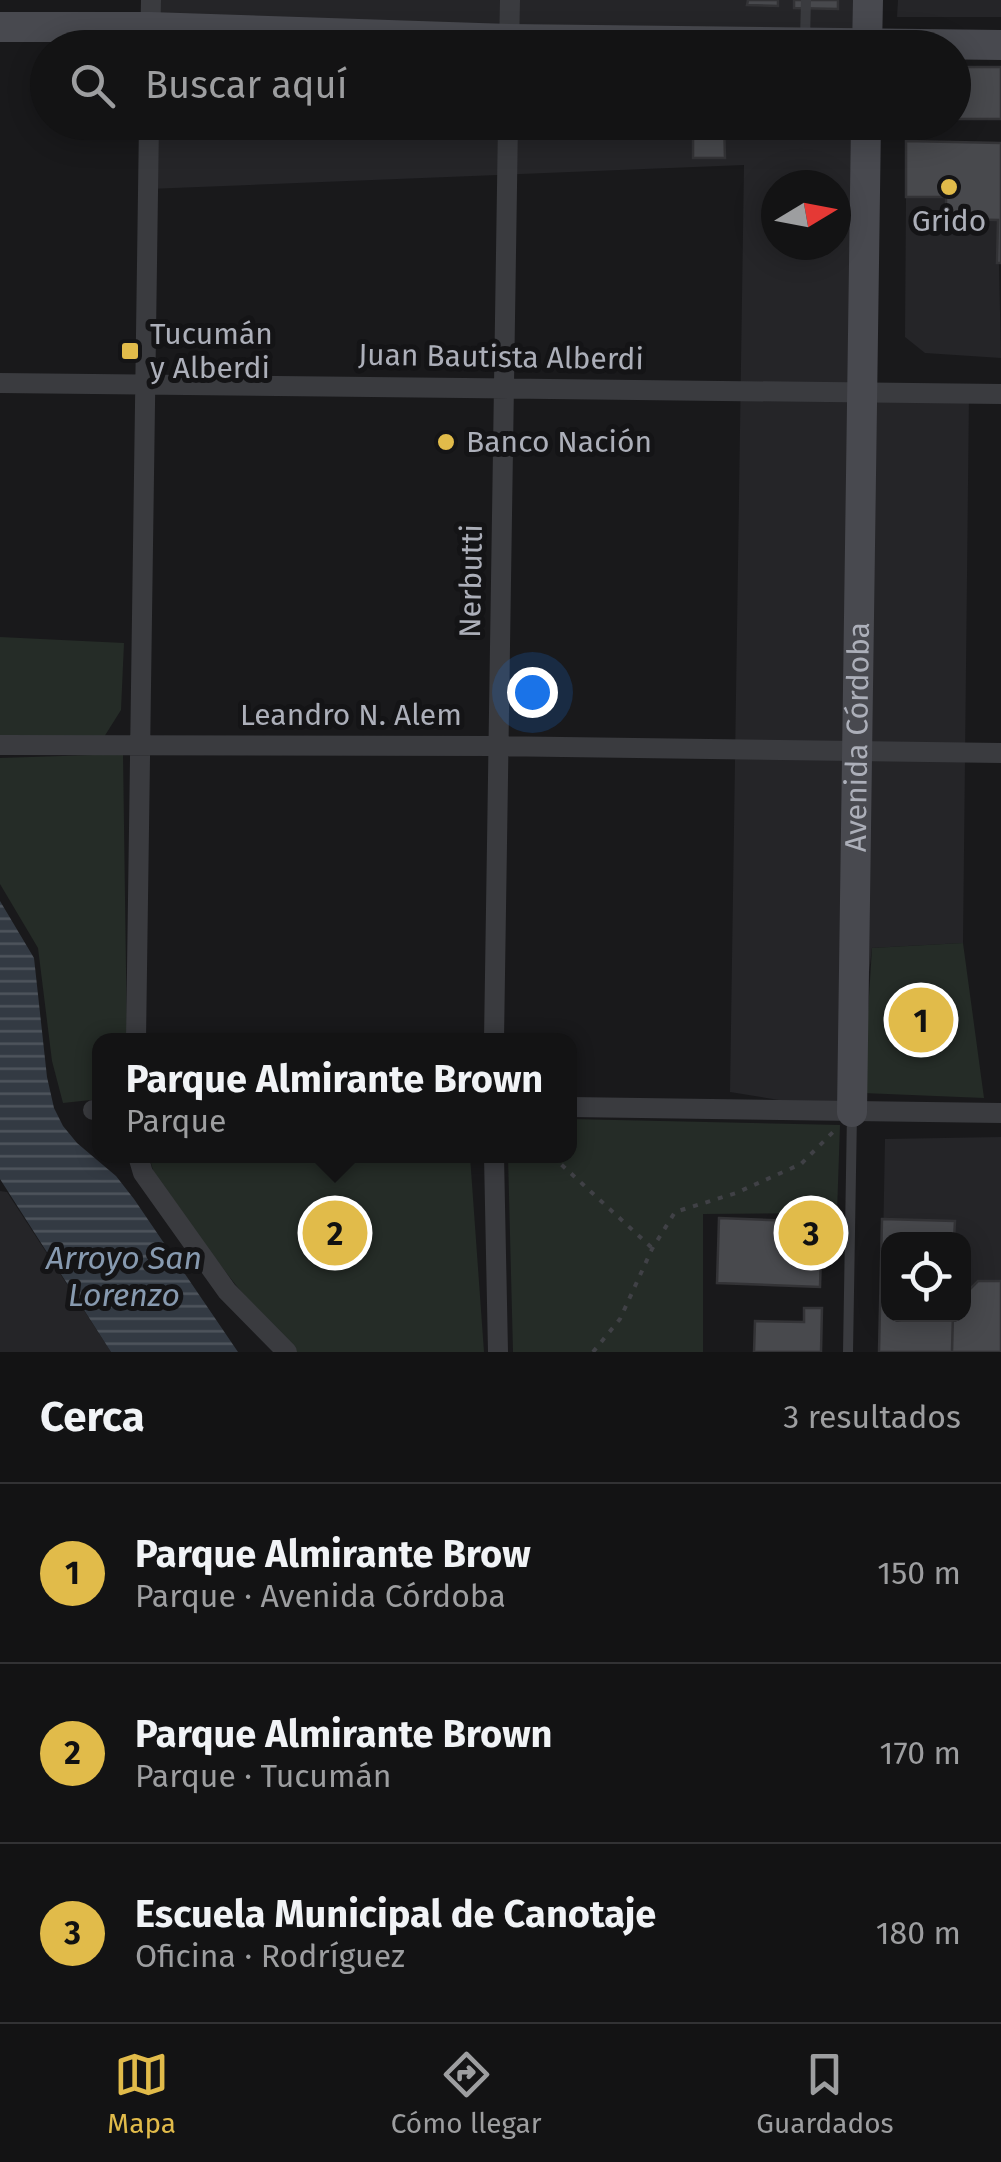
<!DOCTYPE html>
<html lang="es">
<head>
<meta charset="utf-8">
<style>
	:root { --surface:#131314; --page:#202022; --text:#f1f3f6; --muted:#9d9ea0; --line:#323234; --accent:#e1bb4a }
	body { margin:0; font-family:"Fira Sans",sans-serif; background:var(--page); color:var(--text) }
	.controls { position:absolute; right:30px; bottom:30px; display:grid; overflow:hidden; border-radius:20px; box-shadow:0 5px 25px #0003 }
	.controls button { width:90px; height:90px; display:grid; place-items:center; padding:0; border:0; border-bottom:2px solid var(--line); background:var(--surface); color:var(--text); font:50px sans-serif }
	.compass { position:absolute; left:761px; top:170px; width:90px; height:90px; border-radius:50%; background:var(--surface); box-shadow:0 5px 25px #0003; rotate:80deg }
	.you { position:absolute; left:532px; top:692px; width:35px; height:35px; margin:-25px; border:8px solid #fff; border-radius:50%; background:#1a73e8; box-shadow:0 0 0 15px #1a73e833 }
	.badge { display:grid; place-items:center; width:65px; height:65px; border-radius:50%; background:var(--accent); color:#111; font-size:32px; font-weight:700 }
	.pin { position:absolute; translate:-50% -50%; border:5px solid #fff; box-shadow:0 2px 10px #0006 }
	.popup { position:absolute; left:92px; top:1033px; width:485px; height:130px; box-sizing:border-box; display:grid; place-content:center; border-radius:20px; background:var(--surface); filter:drop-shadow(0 2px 8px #0005); font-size:32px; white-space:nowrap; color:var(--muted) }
	.popup b { font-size:38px; color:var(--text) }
	.popup::after { content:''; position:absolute; left:50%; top:100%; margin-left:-20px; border:20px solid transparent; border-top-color:var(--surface) }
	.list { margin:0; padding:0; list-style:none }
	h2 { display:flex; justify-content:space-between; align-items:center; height:130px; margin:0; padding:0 40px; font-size:42px }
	h2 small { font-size:32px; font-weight:400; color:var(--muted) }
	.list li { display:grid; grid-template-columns:65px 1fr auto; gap:30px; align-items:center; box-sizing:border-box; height:180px; padding:0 40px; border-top:2px solid var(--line) }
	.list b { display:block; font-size:38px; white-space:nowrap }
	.list p { margin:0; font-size:32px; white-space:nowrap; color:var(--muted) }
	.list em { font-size:32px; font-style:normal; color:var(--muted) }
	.icon { flex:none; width:55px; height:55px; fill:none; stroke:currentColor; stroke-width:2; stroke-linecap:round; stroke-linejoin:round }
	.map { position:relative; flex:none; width:1001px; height:1352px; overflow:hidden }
	.search { position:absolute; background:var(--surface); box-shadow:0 5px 25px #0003; left:30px; right:30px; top:30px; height:110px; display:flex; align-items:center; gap:25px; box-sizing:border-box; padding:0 35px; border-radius:55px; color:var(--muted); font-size:38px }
	.sheet { height:670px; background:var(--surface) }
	nav { display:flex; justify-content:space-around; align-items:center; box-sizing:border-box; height:140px; border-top:2px solid var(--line); background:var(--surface); font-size:28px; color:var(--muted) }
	nav a { display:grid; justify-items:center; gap:5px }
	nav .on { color:var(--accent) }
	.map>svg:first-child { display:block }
	.built { fill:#252528; fill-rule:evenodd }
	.green { fill:#252c27 }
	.water { fill:url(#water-rules) }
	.building { fill:#48494d; stroke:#333336; stroke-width:2.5 }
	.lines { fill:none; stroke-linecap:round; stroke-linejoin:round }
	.path { stroke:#404146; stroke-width:4; stroke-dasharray:5 8; stroke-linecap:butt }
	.lane { stroke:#3a3b3f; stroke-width:10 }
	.street { stroke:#3a3b3f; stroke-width:20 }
	.secondary { stroke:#48494f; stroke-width:30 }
	.poi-dot { fill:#e1bb4a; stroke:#141416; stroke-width:4 }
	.labels { text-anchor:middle; stroke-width:10; stroke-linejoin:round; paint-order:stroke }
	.poi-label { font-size:30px; fill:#acafb9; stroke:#141416; text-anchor:start }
	.street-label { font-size:30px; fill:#acafb9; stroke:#141416 }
	.water-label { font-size:32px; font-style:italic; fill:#879ab0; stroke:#141416 }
</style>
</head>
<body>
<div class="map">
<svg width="1001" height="1352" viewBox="0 0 1001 1352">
	<defs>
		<pattern id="water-rules" width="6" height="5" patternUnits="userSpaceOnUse" patternTransform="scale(2.5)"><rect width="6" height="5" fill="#333a43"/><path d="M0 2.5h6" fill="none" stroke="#4e545c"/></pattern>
	</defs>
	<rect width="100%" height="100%" fill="#19191b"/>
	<path class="built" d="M151,0H867V47L151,48Z
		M898,0H1001V17H897Z
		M149,123H866L862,392L969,394L963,943L872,948L852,1112L730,1092L744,165L148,189ZM776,185H836V245H776Z
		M906,197H946L947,219L998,220L1001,358L925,353L905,337Z
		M1001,1137V1352H881L885,1139ZM888,1240H964V1314H888Z
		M0,1191L7,1192L111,1352H0Z"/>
	<path class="green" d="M0,637L124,643L121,710L104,737L0,738Z
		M123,754L127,1040H100V1099L63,1103L52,1061L38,948L0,884V758Z
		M963,943L984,1098L863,1093L872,948Z
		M570,1119L840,1125L837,1213L703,1214V1352H513L508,1156H570Z
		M149,1156H470L484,1352H292L235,1284L156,1181Z"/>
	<path class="water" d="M0,901L34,958L47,1077L54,1108L63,1126L77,1143L116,1176L134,1199L238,1352H111L0,1179Z"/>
	<path class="building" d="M748,0H778V6L747,5Z
		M794,0H838V9L794,8Z
		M954,67H1001V119H954Z
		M693,122H724L725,158H693Z
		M906,141L1001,143V263H997L998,220L946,219V197H906Z
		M719,1218L822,1222L820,1287L717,1283Z
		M882,1219L955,1221L954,1240H888V1314H953L952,1352H879Z
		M978,1281H1001V1352H952L953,1314H964V1295Z
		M804,1308H822L821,1352H754L755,1321L804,1322Z"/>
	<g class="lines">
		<path class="path" d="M552,1156L651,1247
			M593,1352L620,1319L652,1249L675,1212L736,1193L801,1164L834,1131"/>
		<path class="lane" d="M805,39L806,0
			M848,1352L852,1113"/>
		<path class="street" d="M150,48L151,0
			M509,48L510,0
			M0,383L1001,394
			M0,745L499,746L1001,753
			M136,1040L149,122
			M494,1040L508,122
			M570,1107L1001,1113
			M93,1110H100
			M138,1156L143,1173L227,1291L287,1352
			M494,1156L498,1352"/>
		<g class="secondary">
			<path d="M0,27H150L509,39L1001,45"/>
			<path d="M867,48L868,0"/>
			<path id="s1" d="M852,1112L866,122"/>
		</g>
	</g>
	<g class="poi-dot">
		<circle cx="949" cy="187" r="10"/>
		<rect x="120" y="341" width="20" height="20" rx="5"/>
		<circle cx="446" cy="442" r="10"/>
	</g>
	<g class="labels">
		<g class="poi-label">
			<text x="949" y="231" text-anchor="middle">Grido</text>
			<text x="150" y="344">Tucumán<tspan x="150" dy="34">y Alberdi</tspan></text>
			<text x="466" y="452">Banco Nación</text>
		</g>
		<g class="street-label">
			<text transform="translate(501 357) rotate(1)" y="10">Juan Bautista Alberdi</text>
			<text transform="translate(471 581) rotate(-89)" y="10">Nerbutti</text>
			<text x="351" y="725">Leandro N. Alem</text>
			<text dy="10" stroke="none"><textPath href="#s1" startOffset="375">Avenida Córdoba</textPath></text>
		</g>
		<g class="water-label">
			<text x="124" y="1269">Arroyo San<tspan x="124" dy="37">Lorenzo</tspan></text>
		</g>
	</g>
</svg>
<div class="controls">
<button><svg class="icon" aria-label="locate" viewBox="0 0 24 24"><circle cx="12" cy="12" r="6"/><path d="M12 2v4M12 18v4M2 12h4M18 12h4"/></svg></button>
</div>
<svg class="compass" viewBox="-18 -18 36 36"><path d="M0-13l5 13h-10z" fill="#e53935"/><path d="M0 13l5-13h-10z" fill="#9d9ea0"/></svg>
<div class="you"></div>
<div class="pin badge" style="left:921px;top:1020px">1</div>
<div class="pin badge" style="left:335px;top:1233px">2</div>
<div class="popup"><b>Parque Almirante Brown</b>Parque</div>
<div class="pin badge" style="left:811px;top:1233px">3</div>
<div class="search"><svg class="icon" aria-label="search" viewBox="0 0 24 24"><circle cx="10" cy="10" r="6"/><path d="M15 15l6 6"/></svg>Buscar aquí</div>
</div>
<section class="sheet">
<h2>Cerca<small>3 resultados</small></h2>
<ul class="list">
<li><span class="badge">1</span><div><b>Parque Almirante Brow</b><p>Parque · Avenida Córdoba</p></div><em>150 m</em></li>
<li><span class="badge">2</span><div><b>Parque Almirante Brown</b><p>Parque · Tucumán</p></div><em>170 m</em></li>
<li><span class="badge">3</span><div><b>Escuela Municipal de Canotaje</b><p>Oficina · Rodríguez</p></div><em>180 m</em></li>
</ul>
</section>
<nav>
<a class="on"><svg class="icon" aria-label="map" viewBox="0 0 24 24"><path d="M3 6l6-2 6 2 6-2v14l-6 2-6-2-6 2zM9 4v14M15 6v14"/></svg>Mapa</a>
<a><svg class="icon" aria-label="directions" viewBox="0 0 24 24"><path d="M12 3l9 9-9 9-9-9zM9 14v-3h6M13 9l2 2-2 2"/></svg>Cómo llegar</a>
<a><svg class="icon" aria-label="saved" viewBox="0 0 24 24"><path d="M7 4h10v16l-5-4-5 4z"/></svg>Guardados</a>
</nav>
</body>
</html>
